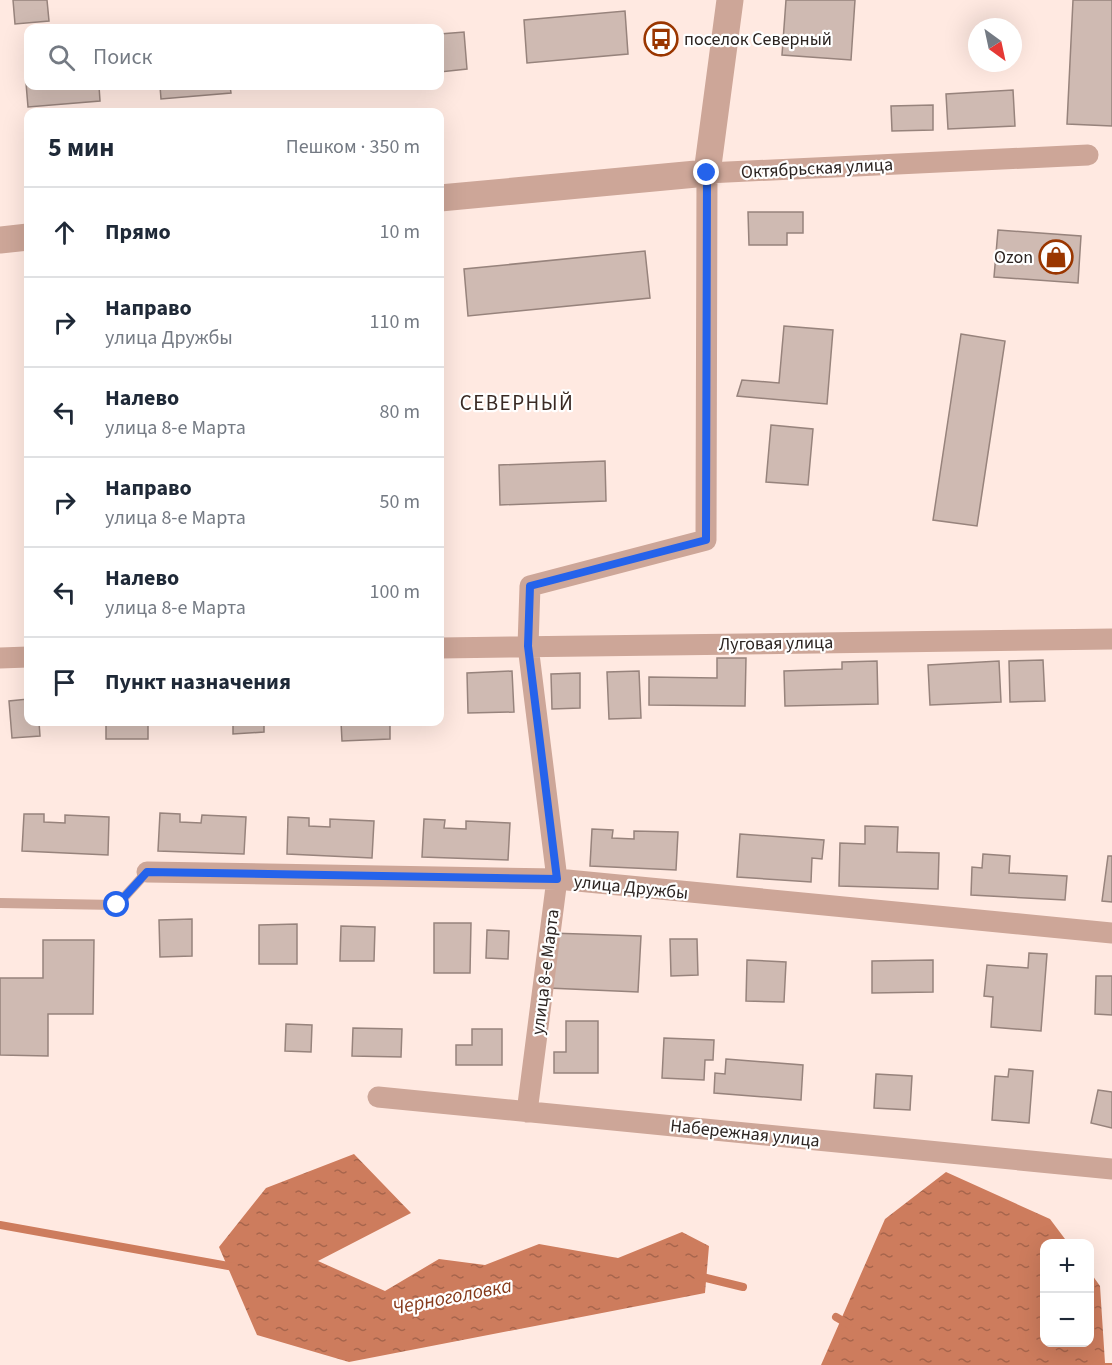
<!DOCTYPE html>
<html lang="ru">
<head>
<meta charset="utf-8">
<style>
	:root { --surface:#fff; --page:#f6f6f7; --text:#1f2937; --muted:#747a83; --line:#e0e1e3 }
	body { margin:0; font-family:"Source Sans 3",sans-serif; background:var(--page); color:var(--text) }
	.controls { position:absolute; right:18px; bottom:18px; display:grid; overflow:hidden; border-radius:12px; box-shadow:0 6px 24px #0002 }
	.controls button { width:54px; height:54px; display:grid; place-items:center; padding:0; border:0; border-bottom:2px solid var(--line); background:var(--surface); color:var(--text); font:30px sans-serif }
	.compass { position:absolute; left:968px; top:18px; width:54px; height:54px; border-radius:50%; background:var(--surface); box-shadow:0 6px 24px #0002; rotate:147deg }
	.stop { position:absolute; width:18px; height:18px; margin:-14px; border:4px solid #2563eb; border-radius:50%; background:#fff }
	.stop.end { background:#2563eb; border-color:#fff; box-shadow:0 2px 6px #0008 }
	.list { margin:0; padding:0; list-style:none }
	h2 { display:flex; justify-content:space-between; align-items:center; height:78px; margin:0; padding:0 24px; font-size:26px }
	h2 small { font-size:20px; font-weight:400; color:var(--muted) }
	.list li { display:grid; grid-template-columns:39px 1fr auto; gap:18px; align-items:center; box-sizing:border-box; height:90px; padding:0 24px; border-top:2px solid var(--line) }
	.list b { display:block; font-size:22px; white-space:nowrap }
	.list p { margin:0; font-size:20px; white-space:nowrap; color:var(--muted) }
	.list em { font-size:20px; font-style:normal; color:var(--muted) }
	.icon { flex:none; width:33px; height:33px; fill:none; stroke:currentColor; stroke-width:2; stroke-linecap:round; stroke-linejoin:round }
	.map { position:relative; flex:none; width:1112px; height:1365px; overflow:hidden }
	.search { position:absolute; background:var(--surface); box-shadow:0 6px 24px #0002; left:24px; top:24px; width:420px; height:66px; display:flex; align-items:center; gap:15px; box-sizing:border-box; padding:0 21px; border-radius:12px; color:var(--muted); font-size:22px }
	.panel { position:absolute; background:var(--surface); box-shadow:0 6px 24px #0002; left:24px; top:108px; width:420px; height:618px; border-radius:12px }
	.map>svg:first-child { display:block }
	.water { fill:url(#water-ripples) }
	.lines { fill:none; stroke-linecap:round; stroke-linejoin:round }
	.stream { stroke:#cd7c5d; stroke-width:8 }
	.building { fill:#cfbab2; stroke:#97837c; stroke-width:1.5 }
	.service { stroke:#cda698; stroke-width:10 }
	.minor { stroke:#cda698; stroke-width:21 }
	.tertiary { stroke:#cda698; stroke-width:27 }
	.route { stroke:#2563eb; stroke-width:8 }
	.labels { text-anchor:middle; stroke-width:4.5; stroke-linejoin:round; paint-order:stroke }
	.poi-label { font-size:18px; fill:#2c2421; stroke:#fff; text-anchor:start }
	.street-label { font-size:18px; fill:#2c2421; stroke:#fff }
	.water-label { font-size:20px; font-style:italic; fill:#863a1b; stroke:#fff }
	.quarter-label { font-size:21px; letter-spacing:1.5px; fill:#392923; stroke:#fff }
</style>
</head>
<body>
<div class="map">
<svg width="1112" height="1365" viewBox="0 0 1112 1365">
	<defs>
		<pattern id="water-ripples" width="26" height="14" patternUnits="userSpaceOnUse" patternTransform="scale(1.5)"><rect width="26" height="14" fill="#cd7c5d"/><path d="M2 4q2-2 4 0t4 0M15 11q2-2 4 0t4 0" fill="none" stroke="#a7654c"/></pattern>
	</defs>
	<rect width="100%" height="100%" fill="#ffe9e1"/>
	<path class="water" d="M354,1154L411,1213L318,1261L385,1291L439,1259L485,1265L539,1244L618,1258L682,1232L709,1246L705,1293L349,1362L257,1335L219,1247L266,1188Z
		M946,1172L1050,1219L1068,1243L1044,1244V1342H1090V1272L1100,1286L1105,1363H1112V1365H821L885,1219Z"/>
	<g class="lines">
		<path class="stream" d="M0,1225L234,1267
			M698,1276L743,1287
			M836,1317L848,1324"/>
	</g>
	<path class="building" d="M13,0H47L49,21L15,24Z
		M786,0H855L851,60L782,55Z
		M1073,0H1112V126L1067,124Z
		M625,11L628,54L527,63L524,20Z
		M464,32L467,69L440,72V34Z
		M25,71H28V86H99L100,101L28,107Z
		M160,86H230L231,93L161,99Z
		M1013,90L1015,126L948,129L946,94Z
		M933,105V130L892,131L891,106Z
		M748,212H803V233H787V245H749Z
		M998,230L1081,236L1078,283L994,277Z
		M645,251L650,298L468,316L464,269Z
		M784,326L833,330L827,404L737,396L742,380L779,383Z
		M961,334L1005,341L977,526L933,520Z
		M25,340H28V440Z
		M771,425L813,429L808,485L766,482Z
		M605,461L606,501L500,505L499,465Z
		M717,658H746L745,706L649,705V677L717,678Z
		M1043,660L1045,701L1010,702L1009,661Z
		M877,661L878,704L785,706L784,671L842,669V662Z
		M999,661L1001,702L930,705L928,665Z
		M512,671L514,712L468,713L467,673Z
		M639,671L641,718L609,719L607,672Z
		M580,673V708L552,709L551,674Z
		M28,699V722H39L40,736L12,738L9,701Z
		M106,722H148V739H106Z
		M233,722H264V732L233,734Z
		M341,722H390V739L342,741Z
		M160,813L180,814V822L201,823L202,815L246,817L244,854L158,851Z
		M24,814H44V822L65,823V815L109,817L108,855L22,851Z
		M288,817L309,818V826L330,827V819L374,821L372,858L287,854Z
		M424,819L445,820L444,828L466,829V821L510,823L508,860L422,857Z
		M865,826L898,827L897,852L939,853L938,889L839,886L840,843L865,844Z
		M592,829L613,830L612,838L634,839V831L678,832L676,870L590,866Z
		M740,834L824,840L822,859L812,858L811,882L737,877Z
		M983,854L1010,856L1009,873L1067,876L1065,900L971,895L972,867L982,868Z
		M1108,856H1112V902L1102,901Z
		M192,919V956L160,957L159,920Z
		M434,923H471L470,973H434Z
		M297,924V964H259V925Z
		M341,926L375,927L374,961H340Z
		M487,930L509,931L508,959L486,958Z
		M550,933L641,936L638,992L548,988Z
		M670,939H697L698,975L671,976Z
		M43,940H94L93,1014H48V1056L0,1055V978H43Z
		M1029,953L1047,954L1041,1031L991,1027L993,997L984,996L987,965L1028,968Z
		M747,960L786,962L784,1002L746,1001Z
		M933,960V992L872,993V961Z
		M1096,976H1112V1015L1095,1014Z
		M566,1021H598V1073H554V1052H566Z
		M286,1024L312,1025L311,1052L285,1051Z
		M353,1028L402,1029L401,1057L352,1056Z
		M472,1029H502V1065H456V1045H472Z
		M664,1038L714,1040L713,1060H705L704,1080L662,1078Z
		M726,1059L803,1065L801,1100L714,1093L715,1073L725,1074Z
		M1009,1069L1033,1071L1029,1123L992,1120L995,1076L1008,1077Z
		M876,1074L912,1076L910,1110L874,1108Z
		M1098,1090L1112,1092V1128L1091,1123Z"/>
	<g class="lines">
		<path class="service" d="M0,903L117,905L147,872"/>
		<path class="minor" d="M440,648L1112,639
			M0,658L28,657
			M147,872L557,879L1112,933
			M378,1097L1112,1169
			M527,1112L557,879L528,646L530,586L706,540L707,173L1088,155"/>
		<path class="tertiary" d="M440,198L707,173L730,0
			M0,240L28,237"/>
	</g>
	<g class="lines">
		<path class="route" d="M117,905L147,872L557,879L528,646L530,586L706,540L707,173"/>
	</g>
	<defs>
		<g id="bus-ring" transform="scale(1.725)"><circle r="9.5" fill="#fff" stroke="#9a3600" stroke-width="1.5"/><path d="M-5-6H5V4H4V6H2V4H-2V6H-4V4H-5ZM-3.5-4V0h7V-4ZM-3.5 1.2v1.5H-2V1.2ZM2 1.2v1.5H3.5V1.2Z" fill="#9a3600"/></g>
		<g id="shop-ring" transform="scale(1.725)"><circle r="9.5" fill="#fff" stroke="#9a3600" stroke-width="1.5"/><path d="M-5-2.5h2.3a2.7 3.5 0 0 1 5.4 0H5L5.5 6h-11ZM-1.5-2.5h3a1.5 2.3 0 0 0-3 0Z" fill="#9a3600"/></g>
	</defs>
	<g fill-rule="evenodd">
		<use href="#bus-ring" x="661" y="39"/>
		<use href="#shop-ring" x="1056" y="257"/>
	</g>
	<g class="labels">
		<g class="poi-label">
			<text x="684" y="45">поселок Северный</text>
			<text x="1033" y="263" text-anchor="end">Ozon</text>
		</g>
		<g class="street-label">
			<text transform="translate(817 168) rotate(-3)" y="6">Октябрьская улица</text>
			<text transform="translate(776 643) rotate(-1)" y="6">Луговая улица</text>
			<text transform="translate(631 887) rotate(6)" y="6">улица Дружбы</text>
			<text transform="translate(545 972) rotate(-83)" y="6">улица 8-е Марта</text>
			<text transform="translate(745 1133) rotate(6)" y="6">Набережная улица</text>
		</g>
		<g class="water-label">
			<text transform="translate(452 1296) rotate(-11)" y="7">Черноголовка</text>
		</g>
		<g class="quarter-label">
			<text x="517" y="410">СЕВЕРНЫЙ</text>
		</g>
	</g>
</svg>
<div class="controls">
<button>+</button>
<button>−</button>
</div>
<svg class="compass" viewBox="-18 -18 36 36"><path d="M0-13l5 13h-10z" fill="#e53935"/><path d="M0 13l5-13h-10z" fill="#747a83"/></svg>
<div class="stop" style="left:117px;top:905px"></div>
<div class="stop end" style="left:707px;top:173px"></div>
<div class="search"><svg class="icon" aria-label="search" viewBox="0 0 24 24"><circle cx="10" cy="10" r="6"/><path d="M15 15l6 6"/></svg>Поиск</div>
<section class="panel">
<h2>5 мин<small>Пешком · 350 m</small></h2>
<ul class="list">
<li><svg class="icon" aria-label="ahead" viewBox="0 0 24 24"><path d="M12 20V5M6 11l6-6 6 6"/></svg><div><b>Прямо</b></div><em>10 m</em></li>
<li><svg class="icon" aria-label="right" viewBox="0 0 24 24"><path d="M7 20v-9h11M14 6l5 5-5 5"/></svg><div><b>Направо</b><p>улица Дружбы</p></div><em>110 m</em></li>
<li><svg class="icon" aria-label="left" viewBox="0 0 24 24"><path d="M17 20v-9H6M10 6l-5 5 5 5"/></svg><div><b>Налево</b><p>улица 8-е Марта</p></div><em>80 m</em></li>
<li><svg class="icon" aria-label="right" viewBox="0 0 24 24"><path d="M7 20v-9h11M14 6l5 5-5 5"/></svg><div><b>Направо</b><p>улица 8-е Марта</p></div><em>50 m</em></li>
<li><svg class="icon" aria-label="left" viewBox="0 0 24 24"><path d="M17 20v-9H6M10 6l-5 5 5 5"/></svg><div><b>Налево</b><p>улица 8-е Марта</p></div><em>100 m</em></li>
<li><svg class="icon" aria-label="arrive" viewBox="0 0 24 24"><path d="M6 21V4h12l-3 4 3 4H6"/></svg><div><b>Пункт назначения</b></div></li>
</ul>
</section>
</div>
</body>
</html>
